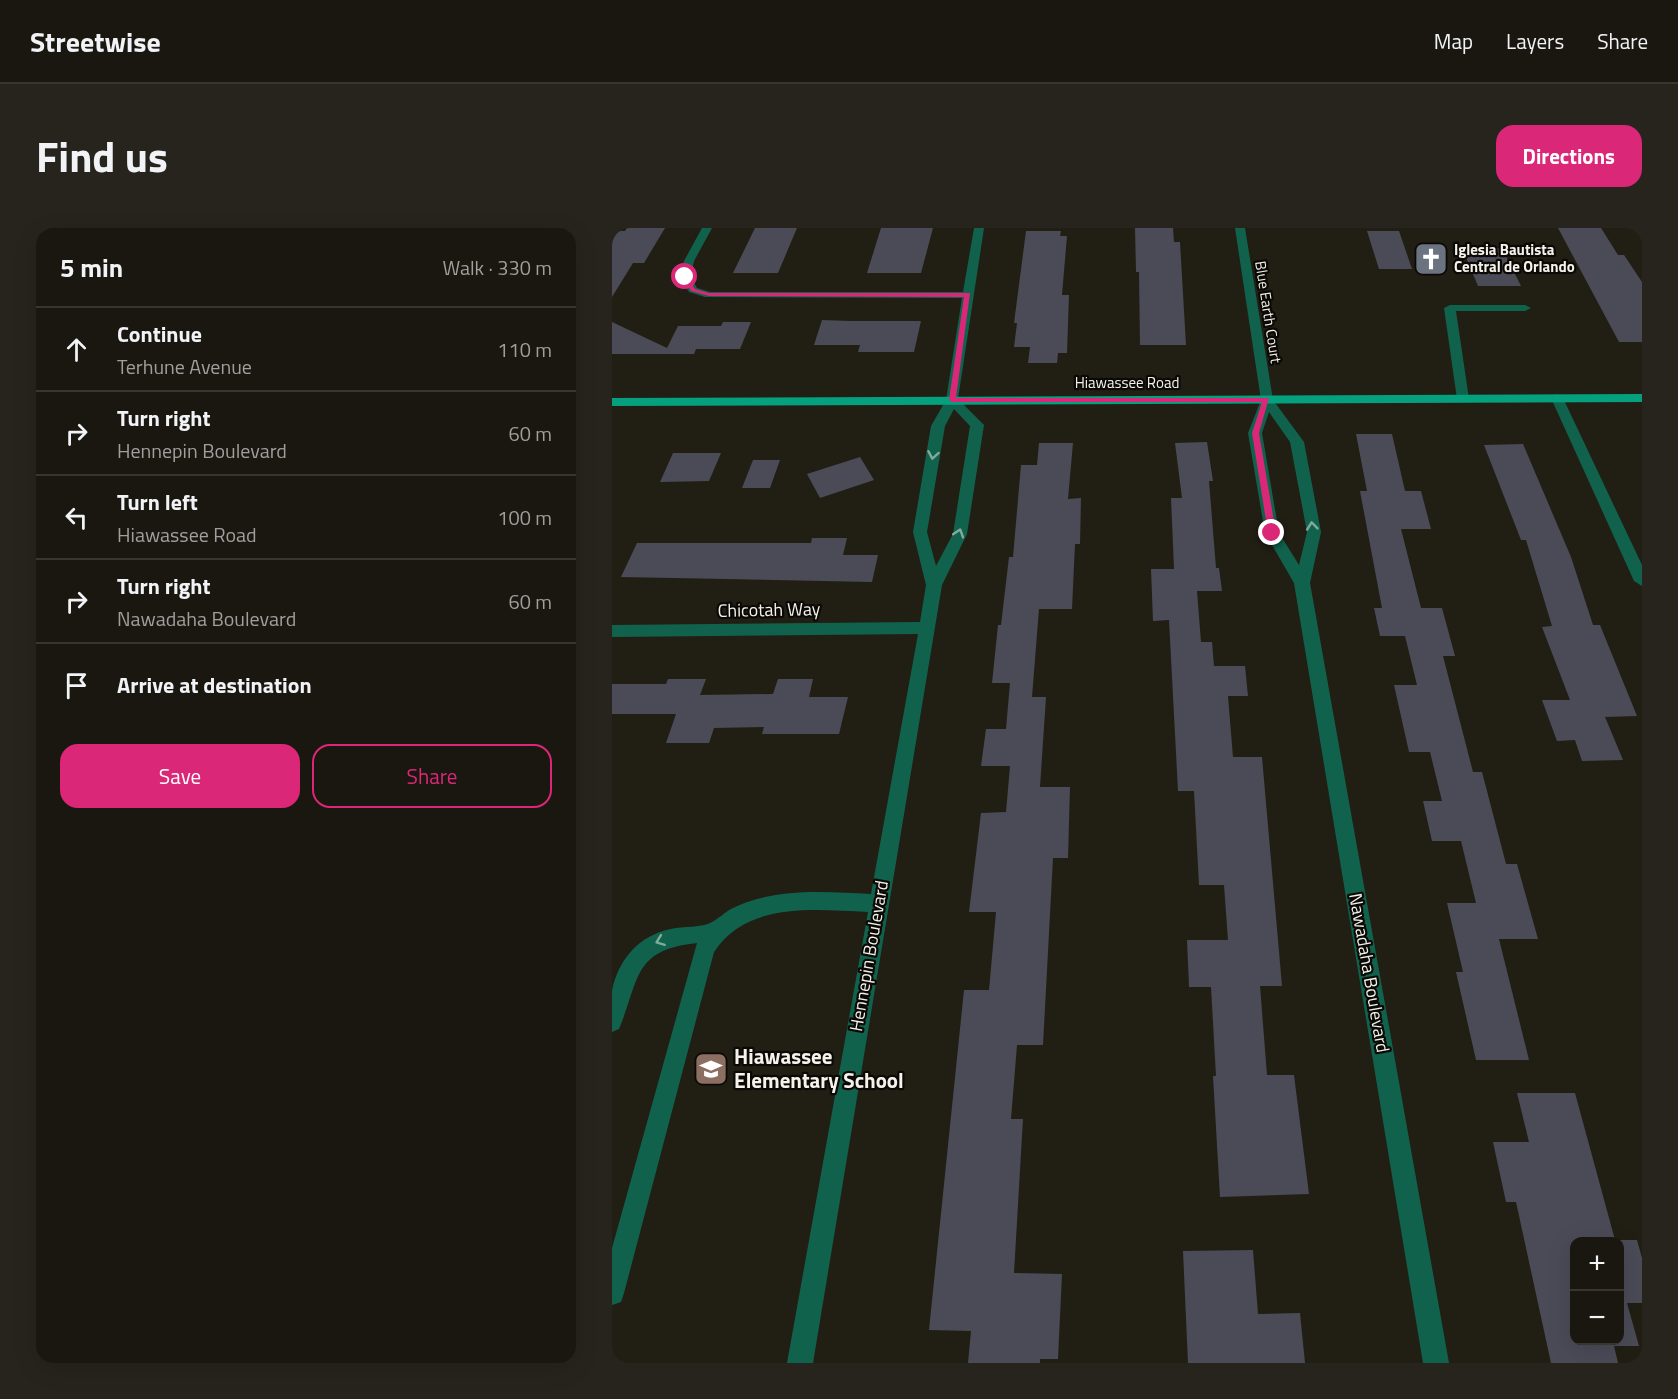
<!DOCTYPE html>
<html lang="en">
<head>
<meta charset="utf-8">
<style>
	:root { --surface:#19170f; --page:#26241d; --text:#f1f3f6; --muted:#9f9f9e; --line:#37362f; --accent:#db2777 }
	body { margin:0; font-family:"Titillium Web",sans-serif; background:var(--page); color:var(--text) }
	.controls { position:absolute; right:18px; bottom:18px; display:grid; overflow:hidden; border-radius:12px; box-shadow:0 6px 24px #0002 }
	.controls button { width:54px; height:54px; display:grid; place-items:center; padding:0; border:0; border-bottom:2px solid var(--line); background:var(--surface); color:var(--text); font:30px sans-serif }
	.stop { position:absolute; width:18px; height:18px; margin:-14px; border:4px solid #db2777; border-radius:50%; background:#fff }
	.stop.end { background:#db2777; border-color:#fff; box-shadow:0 2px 6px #0008 }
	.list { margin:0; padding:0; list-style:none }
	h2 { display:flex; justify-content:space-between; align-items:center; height:78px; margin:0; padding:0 24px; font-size:26px }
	h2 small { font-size:20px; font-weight:400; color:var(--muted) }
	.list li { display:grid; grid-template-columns:39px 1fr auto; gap:18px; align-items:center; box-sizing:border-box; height:84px; padding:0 24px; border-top:2px solid var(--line) }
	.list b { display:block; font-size:22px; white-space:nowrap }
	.list p { margin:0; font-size:20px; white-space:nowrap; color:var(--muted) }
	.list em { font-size:20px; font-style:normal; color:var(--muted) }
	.actions { display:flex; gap:12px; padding:18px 24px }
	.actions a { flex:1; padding:14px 0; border:2px solid var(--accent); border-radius:18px; text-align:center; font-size:21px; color:var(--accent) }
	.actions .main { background:var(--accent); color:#fff }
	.icon { flex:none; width:33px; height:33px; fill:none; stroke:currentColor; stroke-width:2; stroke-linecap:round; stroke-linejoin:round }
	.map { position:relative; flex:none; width:1030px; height:1135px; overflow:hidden; border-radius:18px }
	header { display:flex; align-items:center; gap:36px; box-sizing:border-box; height:84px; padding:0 30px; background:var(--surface); border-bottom:2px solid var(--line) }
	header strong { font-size:28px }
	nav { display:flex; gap:33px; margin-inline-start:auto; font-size:21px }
	.intro { display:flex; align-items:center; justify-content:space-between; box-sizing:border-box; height:144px; padding:0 36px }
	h1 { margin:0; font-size:42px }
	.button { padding:15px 27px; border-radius:18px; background:var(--accent); color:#fff; font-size:21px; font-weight:700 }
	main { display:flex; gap:36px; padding:0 36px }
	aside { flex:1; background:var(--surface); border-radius:18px; box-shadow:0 6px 24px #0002 }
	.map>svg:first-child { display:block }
	.building { fill:#4a4b57; fill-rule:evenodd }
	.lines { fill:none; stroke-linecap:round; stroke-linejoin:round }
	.minor { fill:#11624d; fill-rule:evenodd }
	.major { fill:#05a17e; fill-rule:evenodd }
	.oneway { stroke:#82aa9c }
	.route { fill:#db2777 }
	.labels { text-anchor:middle; stroke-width:4.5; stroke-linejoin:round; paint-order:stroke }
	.far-poi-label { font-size:15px; font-weight:bold; fill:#f4f2eb; stroke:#0a0905; text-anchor:start }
	.far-street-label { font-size:15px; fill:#f4f2eb; stroke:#0a0905 }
	.street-label { font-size:18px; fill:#f4f2eb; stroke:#0a0905 }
	.near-poi-label { font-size:21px; font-weight:bold; fill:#f4f2eb; stroke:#0a0905; text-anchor:start }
</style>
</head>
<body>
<header>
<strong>Streetwise</strong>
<nav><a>Map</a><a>Layers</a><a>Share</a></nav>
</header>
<div class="intro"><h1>Find us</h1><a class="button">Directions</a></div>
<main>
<aside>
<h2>5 min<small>Walk · 330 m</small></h2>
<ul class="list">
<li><svg class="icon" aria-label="ahead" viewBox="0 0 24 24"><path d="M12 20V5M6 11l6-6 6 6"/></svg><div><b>Continue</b><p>Terhune Avenue</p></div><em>110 m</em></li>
<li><svg class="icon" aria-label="right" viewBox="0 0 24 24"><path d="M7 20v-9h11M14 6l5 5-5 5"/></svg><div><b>Turn right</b><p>Hennepin Boulevard</p></div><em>60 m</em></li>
<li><svg class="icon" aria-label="left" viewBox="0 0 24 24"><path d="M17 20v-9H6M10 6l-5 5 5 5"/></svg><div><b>Turn left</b><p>Hiawassee Road</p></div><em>100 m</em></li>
<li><svg class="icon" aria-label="right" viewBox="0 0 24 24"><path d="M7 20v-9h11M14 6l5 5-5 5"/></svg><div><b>Turn right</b><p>Nawadaha Boulevard</p></div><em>60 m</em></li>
<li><svg class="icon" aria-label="arrive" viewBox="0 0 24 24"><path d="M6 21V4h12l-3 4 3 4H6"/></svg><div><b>Arrive at destination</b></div></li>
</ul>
<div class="actions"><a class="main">Save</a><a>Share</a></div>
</aside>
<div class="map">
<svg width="1030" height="1135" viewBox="0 0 1030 1135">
	<rect width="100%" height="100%" fill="#211f14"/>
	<path class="building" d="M15,0H53L32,35H21L0,69V3H13Z
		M143,0H185L166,45H121Z
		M269,0H321L309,45H255Z
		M523,0H561L562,14H568L574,117H528L527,44H524Z
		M946,0H989L1006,27H1012L1030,54V114H1007Z
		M414,3H449L448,8H455L450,67H457L455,125H446L445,135H416L418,119H402L405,95H402Z
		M755,3H787L800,41H767Z
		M850,20H890L909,58H866Z
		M210,92L238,93H309L302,124H246L248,117H202Z
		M0,94L55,120L66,98H109L111,94H139L128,121H84L82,126H0Z
		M744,206H780L793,263H809L819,301H789L809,380H830L843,428H831L861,544H870L894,636H905L926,711H887L917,832H864L844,744H851L835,675H864L849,613H820L811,573H830L818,524H797L782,457H805L793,408H768L762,380H770L748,263H755Z
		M595,214L601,253H597L604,340H607L610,363H585L589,414H600L602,438H633L636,468H616L621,529H650L670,758H648L655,847H682L697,966L608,969L601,848H604L599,759H577L575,712H616L612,657H587L582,563H566L557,392L541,393L539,341H562L559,270H570L563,215Z
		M427,215H461L456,271L469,270L468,316H463L460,381H427L420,469H434L428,559H458L456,630H441L431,817H405L399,891H411L402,1045L450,1046L446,1131H428V1135H356L359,1103L317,1102L352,762H377L384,684H357L369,585L394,584L398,538H369L374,501H394L398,455H380L386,397H389L397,329H401L409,237H425Z
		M911,216L959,329L981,397H988L1025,488L993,489L1011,532L970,533L963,512L945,513L930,472H958L930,399L940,398L914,312H909L872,217Z
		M61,225H109L97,253L48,254Z
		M248,229L262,252L208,270L195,246Z
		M141,232H168L158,260H130Z
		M200,310H235L231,327H266L260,354L9,349L25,315H199Z
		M56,451H94L88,467L161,466L166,451H201L197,469H236L227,506H150L152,499L102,500L97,515H54L64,486H0V456H54Z
		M905,865H963L1003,1012H1025L1030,1030V1075H1015L1027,1118H1002L1006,1135H939L904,974H894L881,914H917ZM963,1014H1008V1113H963Z
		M641,1022L646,1086L688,1085L693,1135H576L571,1023Z"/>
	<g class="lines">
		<path class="minor" d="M90,0H100L82,33L79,49L85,60L98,64H351L362,0H372L346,171L372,197L355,306L330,357L201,1135H175L256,684C202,682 136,673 102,724L12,1065L9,1074L0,1077V1020L85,715C20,722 28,751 7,801L0,804C0,791 0,776 0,763C6,731 28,707 59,701C71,698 90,700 100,694C106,691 112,685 119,681C162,659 213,664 259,666L306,406L0,409V397L308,394L314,357L301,304L319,198L334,172L350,70L93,69L77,64L67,49L72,33ZM342,181L358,198L341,306L324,338L315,304L333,198Z
			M623,0H633L661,172L692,214L709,304L698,355L837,1135H811L682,355L653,305L636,205L649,172ZM657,184L678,214L695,304L687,337L667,305L650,205Z
			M838,77H913L919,80L913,83H844L857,171L851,175L845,171L832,80Z
			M945,166L951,170L1030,337V358L1022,353L939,170Z"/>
		<path class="major" d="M1030,166V174L0,178V170Z"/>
	</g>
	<defs><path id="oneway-chevron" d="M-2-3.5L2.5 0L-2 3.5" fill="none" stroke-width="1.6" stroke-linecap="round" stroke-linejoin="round" transform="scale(1.5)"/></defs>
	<g class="oneway">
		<use href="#oneway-chevron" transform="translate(321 227) rotate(100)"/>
		<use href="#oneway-chevron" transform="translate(700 298) rotate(-96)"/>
		<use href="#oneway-chevron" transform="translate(347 305) rotate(-72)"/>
		<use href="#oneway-chevron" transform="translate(48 713) rotate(159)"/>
	</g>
	<path class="route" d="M75,48L83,61L97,65H358L344,170H657L647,205L664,305L660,308L656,305L640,205L650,174H340L337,172L352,69L97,68L79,63L70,49Z"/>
	<defs>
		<g id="church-square" transform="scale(1.725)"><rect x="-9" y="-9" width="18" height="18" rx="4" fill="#6b7280" stroke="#0a0905"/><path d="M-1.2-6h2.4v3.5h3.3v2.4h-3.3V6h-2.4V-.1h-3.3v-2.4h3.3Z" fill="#fff"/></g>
		<g id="school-square" transform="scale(1.725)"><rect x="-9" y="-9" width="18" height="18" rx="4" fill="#8d6e63" stroke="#0a0905"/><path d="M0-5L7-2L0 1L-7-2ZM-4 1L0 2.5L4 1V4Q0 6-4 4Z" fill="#fff"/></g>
	</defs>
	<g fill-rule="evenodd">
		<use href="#church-square" x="819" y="31"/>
		<use href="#school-square" x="99" y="841"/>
	</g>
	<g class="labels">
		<g class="far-poi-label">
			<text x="842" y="27">Iglesia Bautista<tspan x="842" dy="17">Central de Orlando</tspan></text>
		</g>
		<g class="far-street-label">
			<text transform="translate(656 84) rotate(81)" y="5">Blue Earth Court</text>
			<text x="515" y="160">Hiawassee Road</text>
		</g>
		<g class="street-label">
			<text transform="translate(157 382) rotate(-1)" y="6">Chicotah Way</text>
			<text transform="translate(257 728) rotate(-80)" y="6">Hennepin Boulevard</text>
			<text transform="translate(757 745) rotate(80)" y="6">Nawadaha Boulevard</text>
		</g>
		<g class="near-poi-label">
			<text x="122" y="836">Hiawassee<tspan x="122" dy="24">Elementary School</tspan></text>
		</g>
	</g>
</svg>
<div class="controls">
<button>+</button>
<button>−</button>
</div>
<div class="stop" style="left:73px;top:49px"></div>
<div class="stop end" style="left:660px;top:305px"></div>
</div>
</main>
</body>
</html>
